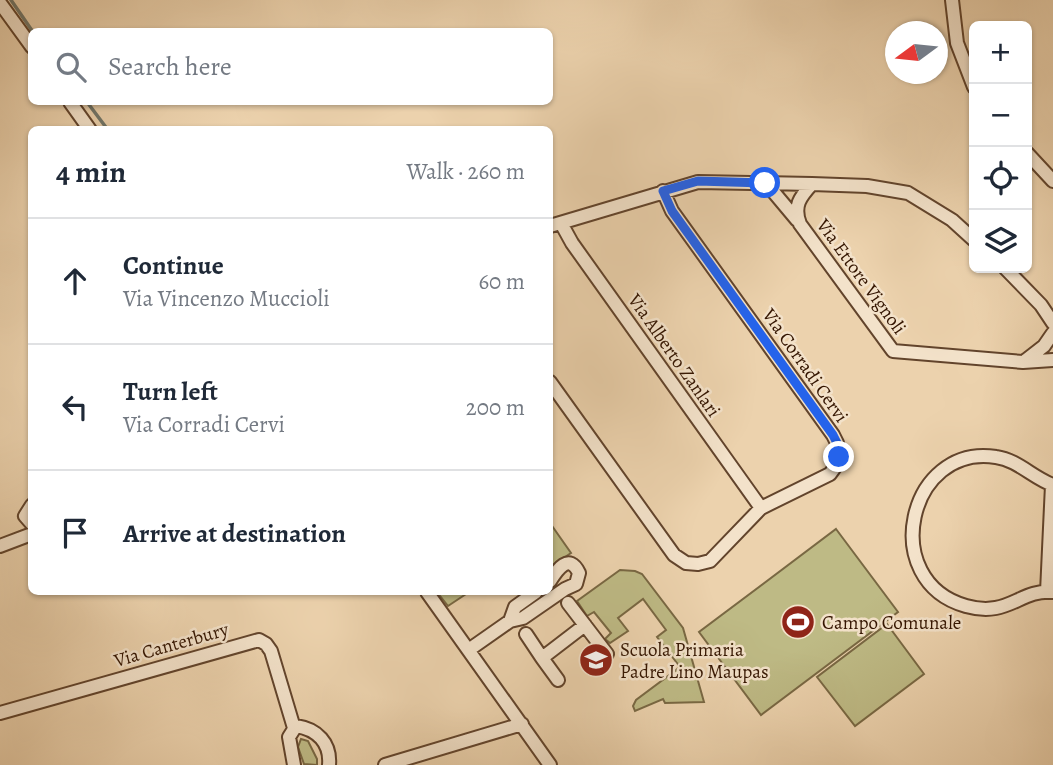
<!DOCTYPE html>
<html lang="en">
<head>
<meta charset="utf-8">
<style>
	:root { --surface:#fff; --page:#f6f6f7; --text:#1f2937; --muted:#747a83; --line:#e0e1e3 }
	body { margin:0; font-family:Alegreya,serif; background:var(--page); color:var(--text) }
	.controls { position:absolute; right:21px; top:21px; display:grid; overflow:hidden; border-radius:10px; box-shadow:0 2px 5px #0004 }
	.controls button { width:63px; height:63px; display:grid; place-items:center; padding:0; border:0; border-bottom:2px solid var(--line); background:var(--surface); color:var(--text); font:35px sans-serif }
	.compass { position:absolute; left:885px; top:21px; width:63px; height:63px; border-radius:50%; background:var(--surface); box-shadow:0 2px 5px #0004; rotate:255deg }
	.stop { position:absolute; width:21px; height:21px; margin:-16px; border:5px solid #2563eb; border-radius:50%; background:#fff }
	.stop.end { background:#2563eb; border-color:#fff; box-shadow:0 2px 7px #0008 }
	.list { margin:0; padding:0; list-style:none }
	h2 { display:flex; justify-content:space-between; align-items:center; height:91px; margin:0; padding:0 28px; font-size:30px }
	h2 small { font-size:23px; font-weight:400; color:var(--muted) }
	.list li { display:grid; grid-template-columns:46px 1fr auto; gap:21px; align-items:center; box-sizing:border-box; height:126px; padding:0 28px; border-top:2px solid var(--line) }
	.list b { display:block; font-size:26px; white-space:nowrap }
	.list p { margin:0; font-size:23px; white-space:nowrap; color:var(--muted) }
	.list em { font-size:23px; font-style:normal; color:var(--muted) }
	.icon { flex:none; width:38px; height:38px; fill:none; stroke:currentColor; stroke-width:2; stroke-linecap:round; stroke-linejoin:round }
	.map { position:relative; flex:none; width:1053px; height:765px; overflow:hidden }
	.search { position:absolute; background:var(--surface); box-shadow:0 2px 5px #0004; left:28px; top:28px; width:525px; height:77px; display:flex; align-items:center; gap:18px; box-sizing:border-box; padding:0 24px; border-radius:10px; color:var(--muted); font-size:26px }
	.panel { position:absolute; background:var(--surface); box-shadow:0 2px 5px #0004; left:28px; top:126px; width:525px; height:469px; border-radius:10px }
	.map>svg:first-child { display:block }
	.green { fill:#beba85; stroke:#796843; stroke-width:2 }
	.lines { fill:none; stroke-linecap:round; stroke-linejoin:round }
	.stream { stroke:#717669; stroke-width:3.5 }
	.minor-casing { stroke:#62442c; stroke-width:16 }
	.minor { stroke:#f3e2ca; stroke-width:12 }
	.route { stroke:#2563eb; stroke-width:9 }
	.labels { text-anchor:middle; stroke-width:5; stroke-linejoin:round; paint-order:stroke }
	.street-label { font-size:19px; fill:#341501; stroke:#f3e2ca }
	.poi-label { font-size:19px; fill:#341501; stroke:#f3e2ca; text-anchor:start }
</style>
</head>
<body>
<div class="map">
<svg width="1053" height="765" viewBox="0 0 1053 765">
	<rect width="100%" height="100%" fill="#ecd2ad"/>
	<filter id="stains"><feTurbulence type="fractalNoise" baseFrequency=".00286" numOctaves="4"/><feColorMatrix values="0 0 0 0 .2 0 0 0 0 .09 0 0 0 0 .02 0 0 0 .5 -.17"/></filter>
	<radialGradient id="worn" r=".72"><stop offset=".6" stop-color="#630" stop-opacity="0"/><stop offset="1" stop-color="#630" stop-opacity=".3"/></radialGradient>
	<path class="green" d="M550,523L571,553L550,567Z
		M836,529L898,612L761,715L699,632Z
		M620,570L635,571L642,574L683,628L704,702L665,703L663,699L635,711L633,706L636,700L680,667L657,637L666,630L643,599L618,618L628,631L610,643L605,639L611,633L594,612L587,616L577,601Z
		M437,592H469L448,606Z
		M887,624L924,674L855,726L817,677Z
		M301,739L308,741L317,759V765L304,764L298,747Z"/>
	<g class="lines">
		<path class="stream" d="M11,0L33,32
			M87,102L108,130"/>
		<g class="minor-casing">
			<path id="minor" d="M952,0L957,43L974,87
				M0,3L32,47
				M70,102L90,130
				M1027,153L1053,181
				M766,183L797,220
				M812,184C800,197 793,206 800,224L893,351L1023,362L1053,360
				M561,223L572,243L761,508
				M550,226L698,182L812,184L867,186L908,193L952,220L974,240
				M1005,268L1041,305L1053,323
				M1026,360L1044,346L1053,333
				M550,382L674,555L686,563L698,564L710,561L761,508L830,474L838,463L839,457L837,443L833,435L672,211L663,191
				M1053,485C1033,478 1018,460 996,457C908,443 877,581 966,606C1009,618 1019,589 1053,592
				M32,505L25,516L32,524
				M0,546L29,535
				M427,592L550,765
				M1047,592L1052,485
				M568,603L607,654
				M510,621L515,607L536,592
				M526,634L542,658L585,625
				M470,649L510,621L523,618L565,589L576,584L579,573C569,552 557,570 550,581
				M542,658L558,680
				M0,713L259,640L266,644L271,651L294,728
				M294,765L289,737L296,726C317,729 331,743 329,765
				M385,765L522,724"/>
		</g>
		<use href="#minor" class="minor"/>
	</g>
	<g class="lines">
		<path class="route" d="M765,183L698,181L663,191L672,211L833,435L837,443L839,457"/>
	</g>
	<defs>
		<g id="stadium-disc" transform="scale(1.75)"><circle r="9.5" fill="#8f2418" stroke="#f3e2ca"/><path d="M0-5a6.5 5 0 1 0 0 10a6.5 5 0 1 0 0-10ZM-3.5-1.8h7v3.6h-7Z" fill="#fff"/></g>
		<g id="school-disc" transform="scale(1.75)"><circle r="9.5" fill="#8f2418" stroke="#f3e2ca"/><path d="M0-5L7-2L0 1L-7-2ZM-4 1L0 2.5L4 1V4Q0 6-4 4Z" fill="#fff"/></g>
	</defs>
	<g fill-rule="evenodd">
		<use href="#stadium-disc" x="798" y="622"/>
		<use href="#school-disc" x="596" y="660"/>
	</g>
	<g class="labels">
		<g class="street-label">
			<text transform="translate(862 276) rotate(54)" y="7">Via Ettore Vignoli</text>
			<text transform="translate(675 355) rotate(55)" y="7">Via Alberto Zanlari</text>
			<text transform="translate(806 365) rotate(55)" y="7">Via Corradi Cervi</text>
			<text transform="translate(171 644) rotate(-16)" y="7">Via Canterbury</text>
		</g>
		<g class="poi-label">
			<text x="822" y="629">Campo Comunale</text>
			<text x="620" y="656">Scuola Primaria<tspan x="620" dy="22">Padre Lino Maupas</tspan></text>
		</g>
	</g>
	<rect width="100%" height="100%" filter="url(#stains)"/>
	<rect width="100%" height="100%" fill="url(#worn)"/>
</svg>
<div class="controls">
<button>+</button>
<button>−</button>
<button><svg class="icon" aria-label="locate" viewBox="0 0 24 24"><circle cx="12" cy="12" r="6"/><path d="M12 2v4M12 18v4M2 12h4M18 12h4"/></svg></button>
<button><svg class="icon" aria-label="layers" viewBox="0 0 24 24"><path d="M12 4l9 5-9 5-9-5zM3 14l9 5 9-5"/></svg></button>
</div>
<svg class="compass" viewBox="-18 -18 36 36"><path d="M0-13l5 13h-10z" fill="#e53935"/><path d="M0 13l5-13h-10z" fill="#747a83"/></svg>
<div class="stop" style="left:765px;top:183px"></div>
<div class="stop end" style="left:839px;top:457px"></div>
<div class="search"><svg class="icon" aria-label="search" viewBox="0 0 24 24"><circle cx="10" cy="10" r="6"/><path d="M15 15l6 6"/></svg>Search here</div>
<section class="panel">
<h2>4 min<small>Walk · 260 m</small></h2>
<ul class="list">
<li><svg class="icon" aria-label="ahead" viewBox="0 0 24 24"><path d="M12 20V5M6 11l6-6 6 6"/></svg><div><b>Continue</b><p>Via Vincenzo Muccioli</p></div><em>60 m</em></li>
<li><svg class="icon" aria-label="left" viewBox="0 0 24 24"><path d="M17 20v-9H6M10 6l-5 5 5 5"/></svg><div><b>Turn left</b><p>Via Corradi Cervi</p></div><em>200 m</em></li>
<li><svg class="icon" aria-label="arrive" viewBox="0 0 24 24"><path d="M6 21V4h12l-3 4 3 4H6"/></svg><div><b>Arrive at destination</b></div></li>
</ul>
</section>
</div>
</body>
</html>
